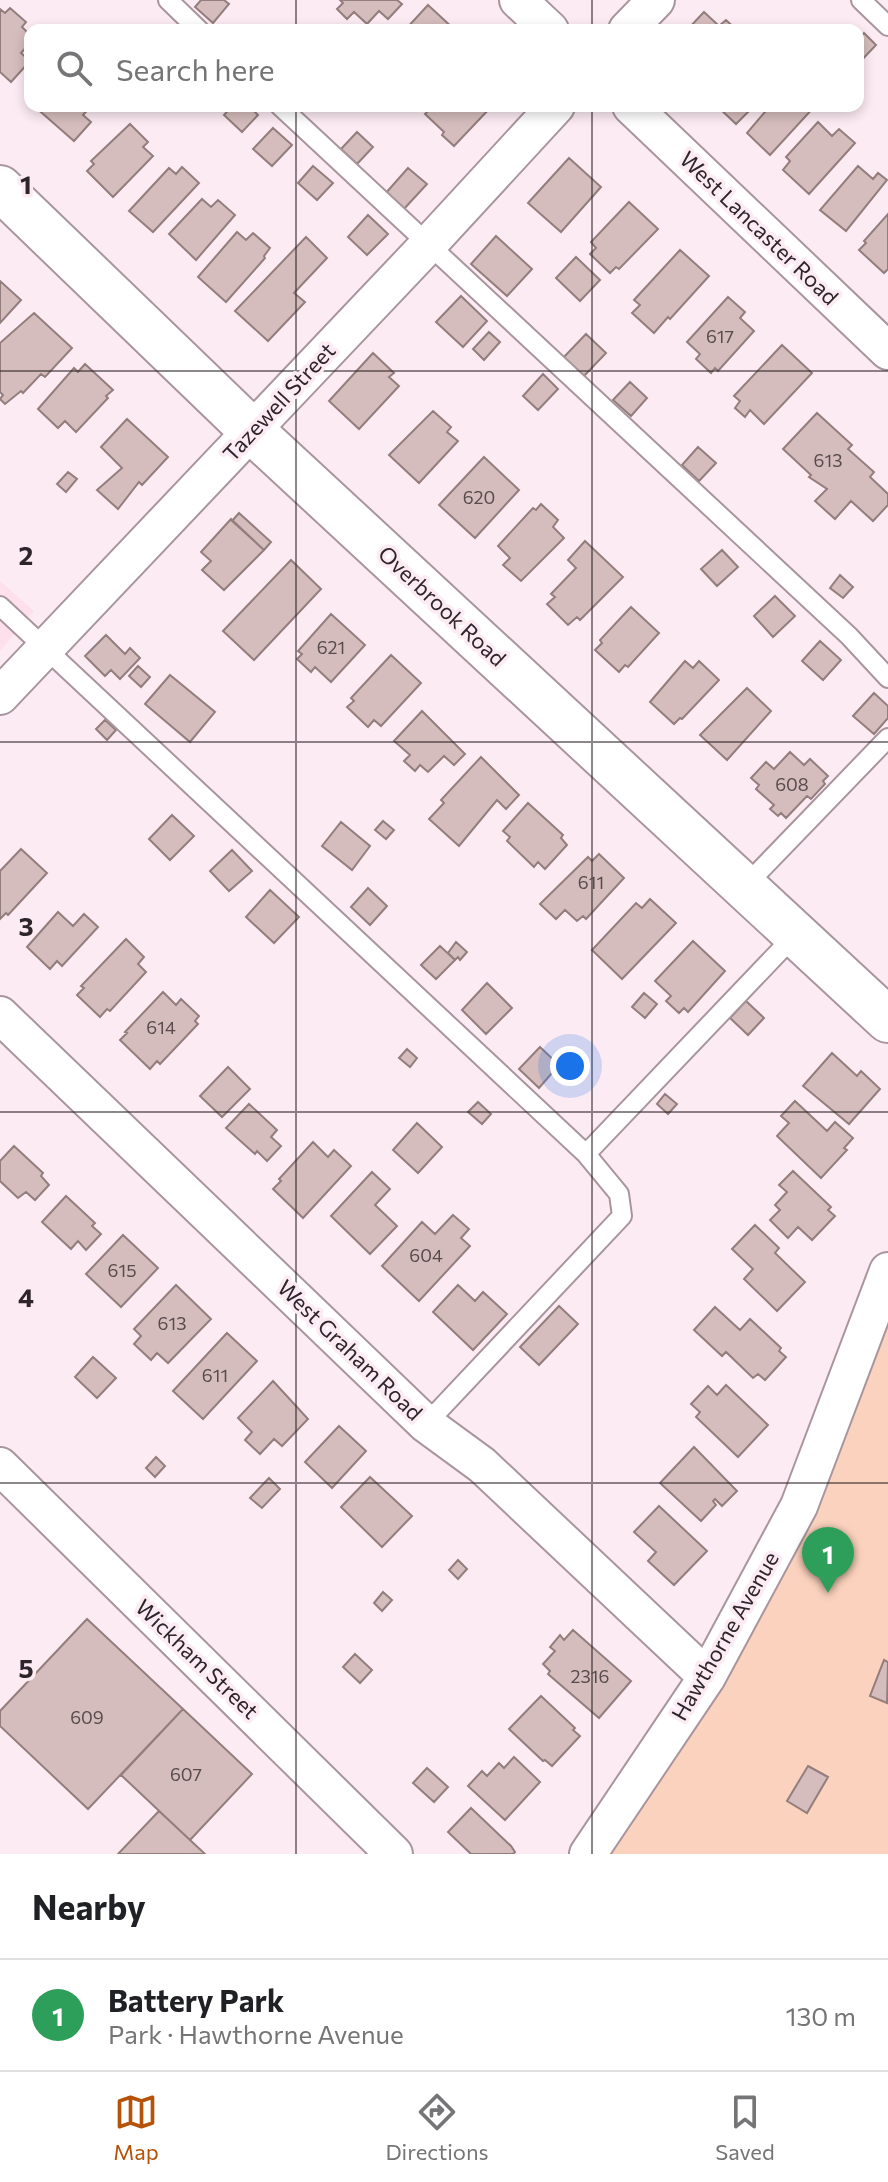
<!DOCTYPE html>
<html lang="en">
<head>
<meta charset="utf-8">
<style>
	:root { --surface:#fff; --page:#f2f2f2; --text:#202124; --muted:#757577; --line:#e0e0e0; --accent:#b45309 }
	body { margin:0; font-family:Commissioner,sans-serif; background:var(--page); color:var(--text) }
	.you { position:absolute; left:570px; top:1066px; width:28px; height:28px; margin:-20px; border:6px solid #fff; border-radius:50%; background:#1a73e8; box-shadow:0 0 0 12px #1a73e833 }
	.badge { display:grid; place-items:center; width:52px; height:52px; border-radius:50%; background:var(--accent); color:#fff; font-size:26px; font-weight:700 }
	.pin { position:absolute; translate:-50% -66px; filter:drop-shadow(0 2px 4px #0008) }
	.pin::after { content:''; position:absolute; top:42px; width:28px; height:24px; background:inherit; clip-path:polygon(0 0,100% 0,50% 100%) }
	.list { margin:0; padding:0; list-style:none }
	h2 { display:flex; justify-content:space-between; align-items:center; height:104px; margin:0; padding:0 32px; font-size:34px }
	h2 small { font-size:26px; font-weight:400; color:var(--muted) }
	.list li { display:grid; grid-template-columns:52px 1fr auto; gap:24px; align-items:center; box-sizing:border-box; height:112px; padding:0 32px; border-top:2px solid var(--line) }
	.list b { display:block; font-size:30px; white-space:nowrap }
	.list p { margin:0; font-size:26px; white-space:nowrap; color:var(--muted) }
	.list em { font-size:26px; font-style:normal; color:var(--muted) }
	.icon { flex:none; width:44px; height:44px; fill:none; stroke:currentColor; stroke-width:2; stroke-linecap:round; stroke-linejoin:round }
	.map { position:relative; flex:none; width:888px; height:1854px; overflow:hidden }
	.search { position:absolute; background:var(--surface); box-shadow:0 4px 12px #0003; left:24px; right:24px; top:24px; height:88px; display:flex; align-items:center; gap:20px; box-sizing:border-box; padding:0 28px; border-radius:16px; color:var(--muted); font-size:30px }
	.sheet { height:216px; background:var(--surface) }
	nav { display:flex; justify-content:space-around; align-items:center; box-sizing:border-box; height:112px; border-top:2px solid var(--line); background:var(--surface); font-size:22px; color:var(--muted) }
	nav a { display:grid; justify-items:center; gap:4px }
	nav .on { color:var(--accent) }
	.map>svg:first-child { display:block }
	.built { fill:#fee0ed }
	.green { fill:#fbd2bd }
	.building { fill:#d6bdbd; stroke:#937d7d; stroke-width:2 }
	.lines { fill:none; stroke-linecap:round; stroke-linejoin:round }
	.service-casing { stroke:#a9959e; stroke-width:22 }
	.minor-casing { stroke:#a9959e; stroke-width:40 }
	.tertiary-casing { stroke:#a9959e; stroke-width:48 }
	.service { stroke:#fff; stroke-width:18 }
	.minor { stroke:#fff; stroke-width:36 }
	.tertiary { stroke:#fff; stroke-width:44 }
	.grid { fill:none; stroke:#2d2528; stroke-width:2; stroke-opacity:0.55 }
	.labels { text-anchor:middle; stroke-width:7; stroke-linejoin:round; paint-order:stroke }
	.number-label { font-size:18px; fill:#574b4d }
	.street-label { font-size:22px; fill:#2d2528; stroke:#fdebf3 }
	.grid-label { font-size:26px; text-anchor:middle; font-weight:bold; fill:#2d2528; stroke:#fdebf3; stroke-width:7; stroke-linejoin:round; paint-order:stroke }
</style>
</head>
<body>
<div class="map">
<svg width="888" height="1854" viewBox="0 0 888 1854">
	<rect width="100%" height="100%" fill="#fdebf3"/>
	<path class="built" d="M0,581L34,611L0,651Z"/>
	<path class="green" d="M888,1304V1854H609Z"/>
	<path class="building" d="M201,0H224L229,4L213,23L195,7Z
		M340,0H397L402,4L388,19L379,11L367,24L354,12L347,19L337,9L343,3Z
		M428,5L455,30H405Z
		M10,8L26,22L22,27L30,35V43L21,53L30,61L11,82L0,72V9L5,13Z
		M704,12L719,26L726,20L737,30H687Z
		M864,33L876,45L858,64V40Z
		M34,106H91L83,115L91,122L74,141Z
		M232,106H249L258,115L242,132L224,115Z
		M433,106H492L454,146L442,135L444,132L425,114Z
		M717,106H754L736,124Z
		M770,106H815L770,155L747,133Z
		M818,122L832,136L839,129L855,143L809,194L783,170L790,161L786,157Z
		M130,124L148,142L143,147L153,156L113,197L87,171L94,164L91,161Z
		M273,128L292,145L272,166L253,149Z
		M357,132L373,147L357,164L341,149Z
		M569,158L601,187L561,232L528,203Z
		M313,166L333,183L317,200L298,183Z
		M858,166L873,179L878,173L887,180L846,231L820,210Z
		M182,167L199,183L153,232L129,211L169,168L176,174Z
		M408,168L427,184L403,210L385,194Z
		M202,199L211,207L218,200L235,215L196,260L169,234Z
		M629,202L658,229L619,269L616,267L610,273L590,254L596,248L591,242Z
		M888,214V269L884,273L859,250L866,243L864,241Z
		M368,215L388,234L367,255L348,237Z
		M237,232L246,240L253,233L270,248L264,256L265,258L226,302L198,277Z
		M496,236L532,269L507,296L471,264Z
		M306,237L327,258L294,293L305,302L268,341L235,311Z
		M680,250L709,276L670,319L668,317L654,333L632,313L640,305L634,300Z
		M576,257L600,280L580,301L556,278Z
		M0,281L21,300L0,323Z
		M461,296L487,321L463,347L436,322Z
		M728,297L745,312L740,318L754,331L718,371L715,368L711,373L696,359L700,354L687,342Z
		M34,313L72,348L45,377L41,374L23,393L21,391L5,404L0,399L3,395L0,392V343Z
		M489,332L500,342L484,360L473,349Z
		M586,334L606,353L583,377L563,358Z
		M782,345L812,373L764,424L750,410L745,417L735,408L740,401L734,396Z
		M373,353L394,373L389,377L399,386L359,429L329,401Z
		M85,364L113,390L106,396L108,398L76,432L65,421L58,428L38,409L74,368L78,372Z
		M543,374L558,389L538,410L523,396Z
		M630,382L647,398L631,416L613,400Z
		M433,411L451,427L447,432L458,441L419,483L389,455Z
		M817,413L852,445L848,449L874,472L870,477L888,494V505L873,521L851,501L835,519L815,501L827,489L809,477L811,475L783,449Z
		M127,419L168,457L142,485L139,482L118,509L97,490L122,468L101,447Z
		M698,447L716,463L699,481L682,465Z
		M484,457L519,490L475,538L439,505Z
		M68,472L77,479L66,492L57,484Z
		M541,504L558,520L553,527L564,538L521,581L503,565L510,558L498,546L533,508L536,510Z
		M239,513L271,542L264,550L232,521Z
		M231,519L264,550L224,590L202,570L211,561L201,552Z
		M585,541L623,577L580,620L577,617L568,625L547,604L555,597L551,594L576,568L568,560Z
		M722,550L738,567L717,586L701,569Z
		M291,560L321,589L254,660L223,631Z
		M840,575L853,587L843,598L830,588Z
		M775,596L795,616L773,637L754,616Z
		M631,607L659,633L628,667L625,665L619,672L595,650L602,643L600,640Z
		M331,614L365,645L331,682L315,667L311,672L297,659L302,654L298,651Z
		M106,635L125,654L130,648L140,658L120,679L111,670L105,676L85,656Z
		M820,641L841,660L823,680L802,661Z
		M391,655L421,683L381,726L374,720L368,727L347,707L354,701L351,698Z
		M685,661L693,668L699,661L719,680L682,719L680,718L674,724L650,702Z
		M138,666L150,677L141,687L129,676Z
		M170,675L215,712L190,742L145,704Z
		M747,688L771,711L727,760L700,735Z
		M874,693L888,706V718L874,734L853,716Z
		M422,711L465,754L454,765L444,756L428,772L420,765L415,771L404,761L410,755L394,741Z
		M105,720L116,730L107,740L96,729Z
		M790,752L804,765L810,759L828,776L823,781L825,784L811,799L807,796L786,818L781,813L778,816L770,809L774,805L756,789L759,785L751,778L766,762L774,769Z
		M481,757L519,795L506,809L497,800L459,846L429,819L444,803L441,800Z
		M528,803L563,835L561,838L567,845L545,869L538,862L534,867L507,841L510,837L503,831Z
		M172,815L194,836L170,860L149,839Z
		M383,821L394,830L386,839L375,830Z
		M341,822L370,846L352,870L322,846Z
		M21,849L47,873L8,915L6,913L0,919V871Z
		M232,850L252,871L229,891L210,871Z
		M599,854L624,878L586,919L583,916L577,921L565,910L556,919L540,904L588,857L592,861Z
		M368,888L387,906L370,925L351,907Z
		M270,890L299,917L274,943L246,917Z
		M650,899L676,923L622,979L592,950L636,903L642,908Z
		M58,912L73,926L84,914L98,927L62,966L57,961L50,969L27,947Z
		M126,939L144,957L138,964L146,972L110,1011L107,1009L100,1017L77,995L84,988L81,986Z
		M693,941L725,971L688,1012L684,1008L679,1013L666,1001L671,996L655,981Z
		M456,942L467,952L460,960L458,957L455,960L448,953Z
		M440,946L455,960L436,979L421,965Z
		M487,983L512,1008L486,1034L462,1010Z
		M163,992L176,1005L181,999L199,1016L195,1021L198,1024L160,1064L157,1061L150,1069L120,1040L127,1033L125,1032Z
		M644,993L657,1004L645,1018L632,1007Z
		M746,1001L764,1018L748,1035L730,1018Z
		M540,1047L559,1065L539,1088L519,1069Z
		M407,1049L417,1058L410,1067L399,1058Z
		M832,1053L857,1076L861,1071L880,1089L849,1124L803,1086Z
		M228,1067L250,1089L222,1117L200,1096Z
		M665,1094L677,1104L668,1114L657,1104Z
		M795,1101L827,1131L835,1122L853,1138L844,1148L847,1150L821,1178L777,1136L789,1123L781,1116Z
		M478,1102L491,1114L482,1124L468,1112Z
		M249,1104L277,1130L271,1137L281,1146L267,1161L257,1151L255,1154L226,1128Z
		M417,1123L442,1147L418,1173L393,1150Z
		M313,1142L328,1157L334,1150L351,1166L303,1218L273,1189L281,1181L279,1179Z
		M14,1146L43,1173L41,1176L49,1185L35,1200L26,1192L18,1198L0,1181V1161Z
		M793,1171L831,1207L828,1210L835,1216L812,1240L798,1227L788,1238L770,1220L780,1210L775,1205L787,1192L779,1185Z
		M372,1172L390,1189L375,1205L397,1226L370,1254L331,1216Z
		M66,1196L95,1223L92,1226L101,1234L86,1250L78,1241L71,1249L42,1222Z
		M453,1215L469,1229L461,1238L470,1246L419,1301L382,1266L422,1222L435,1234Z
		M755,1225L779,1248L775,1253L805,1282L777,1311L744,1279L753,1269L732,1249Z
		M123,1235L158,1268L121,1307L86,1274Z
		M176,1285L211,1319L168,1363L157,1353L151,1360L134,1344L141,1336L134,1329Z
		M458,1285L475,1301L483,1292L507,1314L473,1350L433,1312Z
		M559,1306L578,1324L539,1365L520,1347Z
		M715,1307L740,1330L750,1319L781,1348L779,1351L786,1357L765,1380L758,1374L753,1378L726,1352L722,1356L694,1330Z
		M227,1333L257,1361L203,1419L173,1391Z
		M93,1357L116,1378L97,1398L75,1377Z
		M273,1381L308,1419L282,1446L274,1439L260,1454L245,1440L252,1432L238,1418Z
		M726,1385L768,1425L738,1457L696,1417L700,1412L691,1404L708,1386L717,1395Z
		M339,1426L366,1451L332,1488L305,1462Z
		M694,1447L737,1491L722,1506L715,1499L713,1501L716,1505L701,1521L660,1483Z
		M156,1457L165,1466L155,1477L146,1468Z
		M370,1477L412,1516L382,1547L341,1507Z
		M269,1478L280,1489L262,1508L250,1498Z
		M659,1506L707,1551L674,1585L648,1561L656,1552L634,1532Z
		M458,1560L467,1569L458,1579L449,1570Z
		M383,1592L392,1600L382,1611L374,1603Z
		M87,1619L183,1709L88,1809L0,1726V1711Z
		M573,1630L631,1681L599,1718L548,1674L550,1671L543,1664L555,1651L550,1647L560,1635L564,1640Z
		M355,1654L372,1670L360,1683L343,1667Z
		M884,1660L888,1662L887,1703L870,1696Z
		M541,1696L575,1728L573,1730L580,1736L552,1766L545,1760L543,1761L509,1729Z
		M183,1709L252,1774L190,1840L121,1775Z
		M514,1757L540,1782L505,1820L468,1786L482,1771L487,1776L499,1763L504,1768Z
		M808,1766L828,1777L807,1813L787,1801Z
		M427,1768L448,1787L434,1802L413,1783Z
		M471,1808L511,1846L515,1852L513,1854H471L448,1832Z
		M159,1811L190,1840L205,1854H118Z"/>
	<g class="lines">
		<g class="service-casing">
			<path id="service" d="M168,0L199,30
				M861,0L888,26
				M280,106L849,636L888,678
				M0,606L586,1154L619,1194L622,1216L426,1424
				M746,885L888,738
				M586,1154L796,934"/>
		</g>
		<g class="minor-casing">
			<path id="minor" d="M518,0L550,30
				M627,30L656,0
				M631,106L888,351
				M0,696L427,246L556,106
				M0,1015L426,1424L482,1465L707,1677
				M0,1466L394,1854
				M588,1854L707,1677L799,1506L888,1271"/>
		</g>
		<g class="tertiary-casing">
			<path id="tertiary" d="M0,188L252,431L888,1020"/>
		</g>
		<use href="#service" class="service"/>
		<use href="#minor" class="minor"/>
		<use href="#tertiary" class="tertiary"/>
	</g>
	<path class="grid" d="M296,0V30M592,0V30M296,106V1854M592,106V1854M0,371H888M0,742H888M0,1112H888M0,1483H888"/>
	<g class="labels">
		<g class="number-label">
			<text x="720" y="343">617</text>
			<text x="828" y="467">613</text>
			<text x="479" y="504">620</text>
			<text x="331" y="654">621</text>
			<text x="792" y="791">608</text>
			<text x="591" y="889">611</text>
			<text x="161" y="1034">614</text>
			<text x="426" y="1262">604</text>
			<text x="122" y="1277">615</text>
			<text x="172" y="1330">613</text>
			<text x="215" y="1382">611</text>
			<text x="590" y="1683">2316</text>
			<text x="87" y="1724">609</text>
			<text x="186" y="1781">607</text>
		</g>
		<g class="street-label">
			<text transform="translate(759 228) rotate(44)" y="8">West Lancaster Road</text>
			<text transform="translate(279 402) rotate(-47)" y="8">Tazewell Street</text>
			<text transform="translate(442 606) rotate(43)" y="8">Overbrook Road</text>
			<text transform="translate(350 1350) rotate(44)" y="8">West Graham Road</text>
			<text transform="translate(725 1636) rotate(-60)" y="8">Hawthorne Avenue</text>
			<text transform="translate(197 1659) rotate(44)" y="8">Wickham Street</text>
		</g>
	</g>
	<g class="grid-label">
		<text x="26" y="194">1</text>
		<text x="26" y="565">2</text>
		<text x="26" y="936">3</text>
		<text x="26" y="1307">4</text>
		<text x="26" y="1678">5</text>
	</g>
</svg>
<div class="you"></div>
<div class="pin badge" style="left:828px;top:1593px;background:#2e9e5b">1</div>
<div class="search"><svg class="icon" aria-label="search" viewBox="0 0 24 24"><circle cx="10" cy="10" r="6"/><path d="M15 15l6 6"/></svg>Search here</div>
</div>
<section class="sheet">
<h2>Nearby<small></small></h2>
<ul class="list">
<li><span class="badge" style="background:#2e9e5b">1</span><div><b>Battery Park</b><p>Park · Hawthorne Avenue</p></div><em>130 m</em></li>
</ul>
</section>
<nav>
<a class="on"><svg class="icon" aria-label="map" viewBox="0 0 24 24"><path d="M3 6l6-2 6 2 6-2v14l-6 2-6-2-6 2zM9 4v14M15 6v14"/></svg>Map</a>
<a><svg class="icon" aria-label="directions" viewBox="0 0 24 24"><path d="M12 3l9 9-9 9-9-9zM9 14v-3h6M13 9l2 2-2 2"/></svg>Directions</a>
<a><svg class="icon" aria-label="saved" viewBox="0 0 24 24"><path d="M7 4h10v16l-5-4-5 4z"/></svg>Saved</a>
</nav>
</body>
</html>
